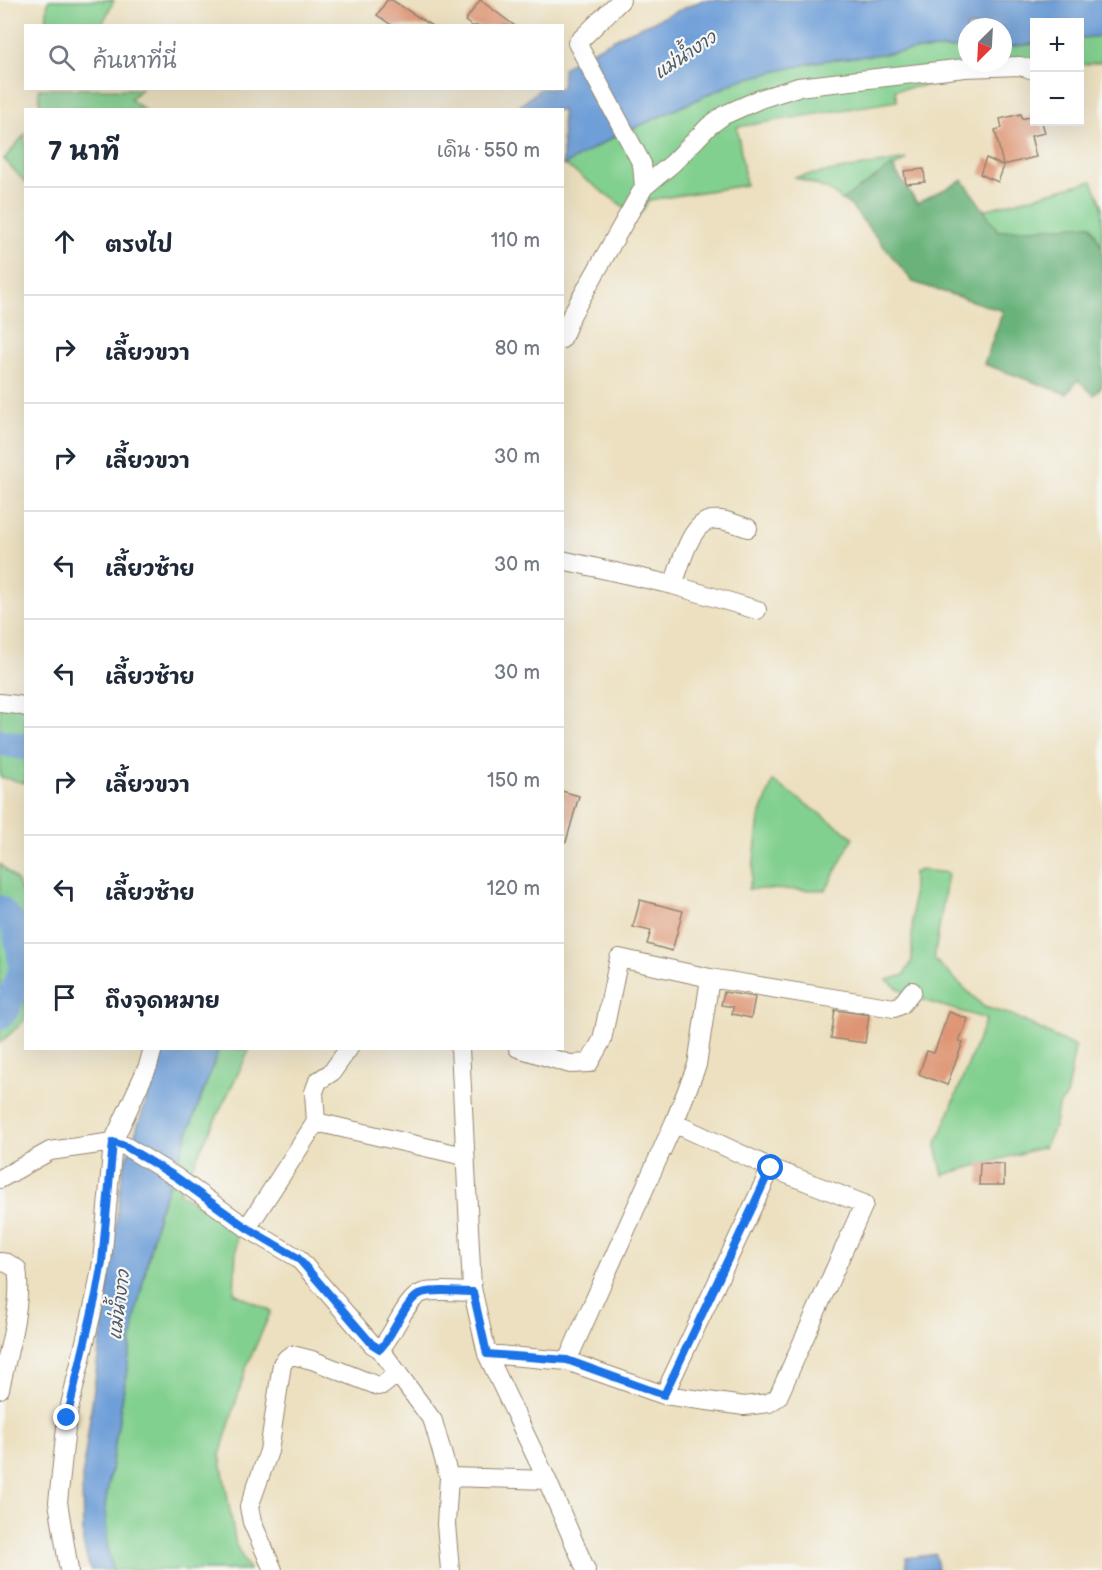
<!DOCTYPE html>
<html lang="th">
<head>
<meta charset="utf-8">
<style>
	:root { --surface:#fff; --page:#f2f2f3; --text:#1f2937; --muted:#747a83; --line:#e0e1e3 }
	body { margin:0; font-family:"Balsamiq Sans","Playpen Sans Thai",sans-serif; background:var(--page); color:var(--text) }
	.controls { position:absolute; right:18px; top:18px; display:grid; overflow:hidden; border-radius:0px; box-shadow:0 6px 24px #0002 }
	.controls button { width:54px; height:54px; display:grid; place-items:center; padding:0; border:0; border-bottom:2px solid var(--line); background:var(--surface); color:var(--text); font:30px sans-serif }
	.compass { position:absolute; left:958px; top:18px; width:54px; height:54px; border-radius:50%; background:var(--surface); box-shadow:0 6px 24px #0002; rotate:204deg }
	.stop { position:absolute; width:18px; height:18px; margin:-14px; border:4px solid #1a73e8; border-radius:50%; background:#fff }
	.stop.end { background:#1a73e8; border-color:#fff; box-shadow:0 2px 6px #0008 }
	.list { margin:0; padding:0; list-style:none }
	h2 { display:flex; justify-content:space-between; align-items:center; height:78px; margin:0; padding:0 24px; font-size:26px }
	h2 small { font-size:20px; font-weight:400; color:var(--muted) }
	.list li { display:grid; grid-template-columns:39px 1fr auto; gap:18px; align-items:center; box-sizing:border-box; height:108px; padding:0 24px; border-top:2px solid var(--line) }
	.list b { display:block; font-size:22px; white-space:nowrap }
	.list em { font-size:20px; font-style:normal; color:var(--muted) }
	.icon { flex:none; width:33px; height:33px; fill:none; stroke:currentColor; stroke-width:2; stroke-linecap:round; stroke-linejoin:round }
	.map { position:relative; flex:none; width:1102px; height:1570px; overflow:hidden }
	.search { position:absolute; background:var(--surface); box-shadow:0 6px 24px #0002; left:24px; top:24px; width:540px; height:66px; display:flex; align-items:center; gap:15px; box-sizing:border-box; padding:0 21px; border-radius:0px; color:var(--muted); font-size:22px }
	.panel { position:absolute; background:var(--surface); box-shadow:0 6px 24px #0002; left:24px; top:108px; width:540px; height:942px; border-radius:0px }
	.map>svg:first-child { display:block }
	.green { fill:#82d08f; stroke:#5e7d56; stroke-width:1.5 }
	.forest { fill:#69b27a; stroke:#526e4c; stroke-width:1.5 }
	.water { fill:#6e9fd8; stroke:#54647b; stroke-width:1.5 }
	.lines { fill:none; stroke-linecap:round; stroke-linejoin:round }
	.river { stroke:#6e9fd8; stroke-width:27 }
	.building { fill:#de9575 }
	.minor-casing { stroke:#94856f; stroke-width:20 }
	.minor { stroke:#fff; stroke-width:18 }
	.route { stroke:#1a73e8; stroke-width:8 }
	.labels { text-anchor:middle; stroke-width:4.5; stroke-linejoin:round; paint-order:stroke }
	.water-label { font-size:18px; font-style:italic; fill:#4f5968; stroke:#f6f6f2 }
</style>
</head>
<body>
<div class="map">
<svg width="1102" height="1570" viewBox="0 0 1102 1570">
	<rect width="100%" height="100%" fill="#f6f6f2"/>
	<filter id="ink" filterUnits="userSpaceOnUse"><feTurbulence type="fractalNoise" baseFrequency=".0167" numOctaves="2"/><feDisplacementMap in="SourceGraphic" scale="12" xChannelSelector="R" yChannelSelector="G"/><feConvolveMatrix kernelMatrix="1 2 1 2 8 2 1 2 1" color-interpolation-filters="sRGB"/></filter>
	<filter id="wash" filterUnits="userSpaceOnUse"><feTurbulence type="fractalNoise" baseFrequency=".008" numOctaves="4" result="noise"/><feDisplacementMap in="SourceGraphic" scale="24" xChannelSelector="R" yChannelSelector="G"/><feGaussianBlur stdDeviation="1.35" result="paint"/><feColorMatrix in="noise" values="0 0 0 0 0 0 0 0 0 0 0 0 0 0 0 0 0 1.4 0 .05"/><feComposite in="paint" operator="in"/></filter>
	<g filter="url(#wash)">
		<rect width="100%" height="100%" fill="#ece0c0"/>
		<path class="green" d="M48,0H114L102,25H46Z
			M1102,36V62L1080,65V38Z
			M1034,44V77L1018,72L895,90L897,101L737,127L746,185L649,200L638,217L564,164L610,139L740,80L820,61L916,50L967,48V63H1003V47Z
			M39,89H141L130,99L144,109H40Z
			M25,134V182L4,159Z
			M907,159L842,200L829,190L795,177Z
			M1092,181L1102,205V248L1091,225L998,231L984,210Z
			M0,697L25,701V783L0,777Z
			M773,781L853,837L826,890L748,889L752,877L759,819Z
			M0,864L16,880L25,900V1020L0,1043Z
			M921,870L948,873L934,959L984,1007L1012,1015L1075,1047L1066,1097L1058,1107L1054,1128L1044,1147L943,1175L936,1146L986,1019L909,996L887,980L904,975L912,961L913,873Z
			M219,1049H250L179,1193L237,1227L234,1293L271,1311L246,1368L220,1455L236,1545L249,1570H113L108,1552L105,1506L136,1313L158,1214Z"/>
		<path class="forest" d="M892,166L917,203L963,180L998,231L1091,225L1102,248V386L1094,395L1078,380L1067,394L984,364L1003,311L913,282L851,206L842,200Z"/>
		<path class="water" d="M703,0H1102V36L1080,38V22H1034V44L1003,47V27H967V48L916,50L820,61L740,80L610,139L563,166L562,110H515L540,89L562,88L563,69L571,62L624,34Z
			M164,1049H219L158,1214L136,1313L105,1506L108,1552L113,1570H90L83,1543L82,1478L123,1169Z
			M936,1554L938,1570H907L906,1558Z"/>
		<g class="lines">
			<path class="river" d="M0,742L26,747
				M0,909L15,926L23,968L7,1008L0,1016"/>
		</g>
		<g id="blocks">
			<path class="building" d="M387,0H392L432,26H393L377,15Z
				M480,0L515,26H472L465,21Z
				M1021,114L1022,119L1035,115V122H1042L1045,133L1031,136L1036,157L1003,165L995,130L1002,128L1000,119Z
				M986,158L1004,166L998,182L980,174Z
				M924,169L925,182L906,184L904,171Z
				M562,791L579,796L566,842L562,841Z
				M640,900L683,911L672,951L647,944L651,931L633,927Z
				M724,992L755,997L751,1018L732,1014L733,1007L721,1005Z
				M835,1010L869,1015L865,1043L831,1038Z
				M949,1012L968,1019L959,1041L963,1042L947,1085L919,1074L927,1051L934,1053Z
				M980,1163L1004,1164V1185H979Z"/>
		</g>
	</g>
	<g filter="url(#ink)">
		<use href="#blocks" fill-opacity="0" stroke="#94856f" stroke-width="1.5"/>
		<g class="lines">
			<g class="minor-casing">
				<path id="minor" d="M644,187L673,163L709,126L724,115L760,99L798,87L965,68L1020,66L1034,70
					M562,339L572,314L644,187L642,164L577,43L621,0
					M562,560L673,585L757,610
					M673,585C680,567 690,522 712,520C724,518 737,525 748,528
					M0,703L18,705L26,707
					M349,1048L332,1072L318,1081L314,1092L316,1122L464,1156
					M460,1048L472,1288L487,1354L547,1480L586,1570
					M518,1048L570,1064L589,1063L602,1040L619,958L710,978L894,1008L901,1005L912,991
					M0,1179L50,1151L113,1142L125,1146L176,1177L247,1228L298,1258L372,1344L380,1349L433,1421L449,1477L446,1524L450,1570
					M247,1228L316,1122
					M0,1262L7,1263L17,1269C23,1303 7,1355 0,1389
					M380,1349C394,1335 405,1299 422,1293C434,1289 459,1292 473,1292
					M487,1354L567,1361L664,1395L744,1406L769,1403L778,1397L864,1204L771,1168L674,1123
					M567,1361L674,1123L697,1065L710,978
					M664,1395L771,1168
					M449,1477L547,1480
					M69,1570L58,1502L67,1418L96,1295L102,1262L113,1142L148,1066L153,1048
					M273,1570L252,1522L249,1507L269,1451L282,1364L287,1358L292,1355L312,1360L378,1386L383,1385L398,1373"/>
			</g>
			<use href="#minor" class="minor"/>
		</g>
	</g>
	<g class="lines" filter="url(#ink)">
		<path class="route" d="M67,1418L96,1295L102,1262L113,1142L125,1146L176,1177L247,1228L298,1258L372,1344L380,1349C394,1335 405,1299 422,1293C434,1289 459,1292 473,1292L487,1354L567,1360L664,1395L771,1168"/>
	</g>
	<g class="labels">
		<g class="water-label">
			<text transform="translate(685 55) rotate(-34)" y="6">แม่น้ำงาว</text>
			<text transform="translate(119 1305) rotate(-83)" y="6">แม่น้ำงาว</text>
		</g>
	</g>
</svg>
<div class="controls">
<button>+</button>
<button>−</button>
</div>
<svg class="compass" viewBox="-18 -18 36 36"><path d="M0-13l5 13h-10z" fill="#e53935"/><path d="M0 13l5-13h-10z" fill="#747a83"/></svg>
<div class="stop" style="left:771px;top:1168px"></div>
<div class="stop end" style="left:67px;top:1418px"></div>
<div class="search"><svg class="icon" aria-label="search" viewBox="0 0 24 24"><circle cx="10" cy="10" r="6"/><path d="M15 15l6 6"/></svg>ค้นหาที่นี่</div>
<section class="panel">
<h2>7 นาที<small>เดิน · 550 m</small></h2>
<ul class="list">
<li><svg class="icon" aria-label="ahead" viewBox="0 0 24 24"><path d="M12 20V5M6 11l6-6 6 6"/></svg><div><b>ตรงไป</b></div><em>110 m</em></li>
<li><svg class="icon" aria-label="right" viewBox="0 0 24 24"><path d="M7 20v-9h11M14 6l5 5-5 5"/></svg><div><b>เลี้ยวขวา</b></div><em>80 m</em></li>
<li><svg class="icon" aria-label="right" viewBox="0 0 24 24"><path d="M7 20v-9h11M14 6l5 5-5 5"/></svg><div><b>เลี้ยวขวา</b></div><em>30 m</em></li>
<li><svg class="icon" aria-label="left" viewBox="0 0 24 24"><path d="M17 20v-9H6M10 6l-5 5 5 5"/></svg><div><b>เลี้ยวซ้าย</b></div><em>30 m</em></li>
<li><svg class="icon" aria-label="left" viewBox="0 0 24 24"><path d="M17 20v-9H6M10 6l-5 5 5 5"/></svg><div><b>เลี้ยวซ้าย</b></div><em>30 m</em></li>
<li><svg class="icon" aria-label="right" viewBox="0 0 24 24"><path d="M7 20v-9h11M14 6l5 5-5 5"/></svg><div><b>เลี้ยวขวา</b></div><em>150 m</em></li>
<li><svg class="icon" aria-label="left" viewBox="0 0 24 24"><path d="M17 20v-9H6M10 6l-5 5 5 5"/></svg><div><b>เลี้ยวซ้าย</b></div><em>120 m</em></li>
<li><svg class="icon" aria-label="arrive" viewBox="0 0 24 24"><path d="M6 21V4h12l-3 4 3 4H6"/></svg><div><b>ถึงจุดหมาย</b></div></li>
</ul>
</section>
</div>
</body>
</html>
